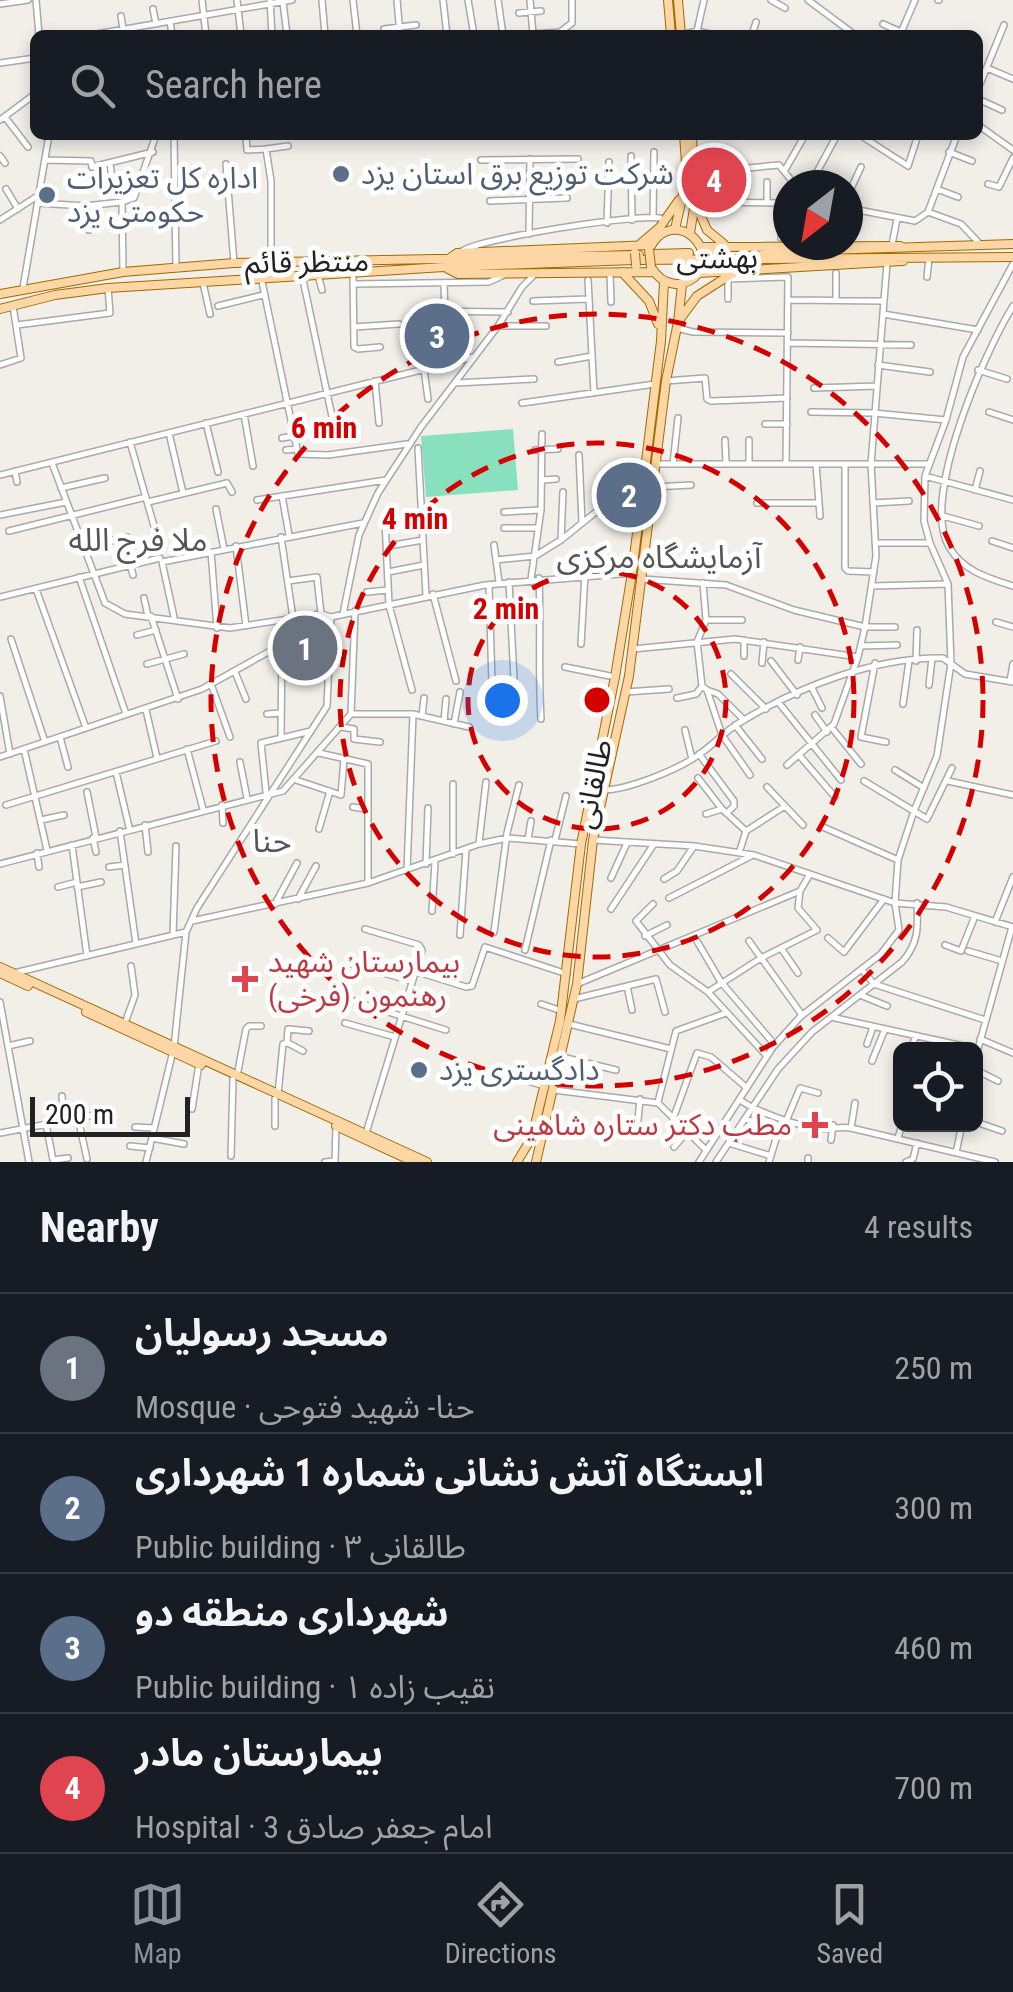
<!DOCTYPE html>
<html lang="en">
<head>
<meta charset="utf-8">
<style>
	:root { --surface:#171b24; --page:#20242c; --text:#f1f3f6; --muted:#9ea1a6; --line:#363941; --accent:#8c9099 }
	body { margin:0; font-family:"Roboto Condensed","Noto Sans Arabic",sans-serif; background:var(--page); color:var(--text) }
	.controls { position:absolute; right:30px; bottom:30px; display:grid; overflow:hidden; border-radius:15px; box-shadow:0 5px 15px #0003 }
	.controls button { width:90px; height:90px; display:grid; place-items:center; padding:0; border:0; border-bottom:2px solid var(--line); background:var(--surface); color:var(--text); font:50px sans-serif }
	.compass { position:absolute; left:773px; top:170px; width:90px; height:90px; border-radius:50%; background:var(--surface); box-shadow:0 5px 15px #0003; rotate:211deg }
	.scale { position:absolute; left:30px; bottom:25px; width:160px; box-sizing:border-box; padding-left:10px; border:5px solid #222; border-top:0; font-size:28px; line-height:35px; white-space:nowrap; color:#222; -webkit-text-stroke:8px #fff; paint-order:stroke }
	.you { position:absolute; left:502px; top:700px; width:35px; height:35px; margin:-25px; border:8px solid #fff; border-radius:50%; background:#1a73e8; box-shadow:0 0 0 15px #1a73e833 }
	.badge { display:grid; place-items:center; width:65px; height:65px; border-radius:50%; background:var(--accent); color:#fff; font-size:32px; font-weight:700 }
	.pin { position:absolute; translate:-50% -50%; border:5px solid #fff; box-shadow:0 2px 10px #0006 }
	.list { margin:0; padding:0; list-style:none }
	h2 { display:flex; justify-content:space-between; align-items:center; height:130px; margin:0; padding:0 40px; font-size:42px }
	h2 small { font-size:32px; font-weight:400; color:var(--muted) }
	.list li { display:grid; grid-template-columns:65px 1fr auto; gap:30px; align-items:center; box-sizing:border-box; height:140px; padding:0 40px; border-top:2px solid var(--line) }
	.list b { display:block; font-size:38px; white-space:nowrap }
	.list p { margin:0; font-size:32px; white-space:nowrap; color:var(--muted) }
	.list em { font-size:32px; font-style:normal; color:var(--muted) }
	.icon { flex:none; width:55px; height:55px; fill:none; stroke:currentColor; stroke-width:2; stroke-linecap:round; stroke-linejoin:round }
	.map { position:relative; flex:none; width:1013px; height:1162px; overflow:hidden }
	.search { position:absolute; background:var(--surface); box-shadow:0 5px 15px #0003; left:30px; right:30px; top:30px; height:110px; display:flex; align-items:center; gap:25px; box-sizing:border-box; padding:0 35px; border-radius:15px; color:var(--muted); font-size:38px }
	.sheet { height:690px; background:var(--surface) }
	nav { display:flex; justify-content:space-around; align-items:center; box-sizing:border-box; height:140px; border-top:2px solid var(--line); background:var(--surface); font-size:28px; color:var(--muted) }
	nav a { display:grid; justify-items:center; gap:5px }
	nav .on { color:var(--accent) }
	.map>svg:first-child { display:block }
	.pitch { fill:#88e0be }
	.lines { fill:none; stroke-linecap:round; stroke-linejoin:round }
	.minor-casing { stroke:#a9a9a9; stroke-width:8 }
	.major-casing { stroke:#a06b00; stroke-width:10 }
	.minor { stroke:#fff; stroke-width:5 }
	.major { stroke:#fcd6a4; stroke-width:8 }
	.major-bridge-casing { stroke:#a06b00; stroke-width:10; stroke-linecap:butt }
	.major-bridge { stroke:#fcd6a4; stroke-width:8 }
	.ring { fill:none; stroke:#d40000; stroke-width:5; stroke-dasharray:18 12 }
	.service-dot { fill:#5c6f8a; stroke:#fff; stroke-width:4 }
	.health-dot { fill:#e0444e; stroke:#fff; stroke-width:4 }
	.labels { text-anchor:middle; stroke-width:10; stroke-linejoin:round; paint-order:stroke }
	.service-label { font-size:30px; fill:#4e5e75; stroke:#fff; text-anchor:start }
	.street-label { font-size:30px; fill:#222; stroke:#fff }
	.health-label { font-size:30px; fill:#be3a42; stroke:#fff; text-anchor:start }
	.neighbourhood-label { font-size:32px; fill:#555; stroke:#fff }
	.centre { fill:#d40000; stroke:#fff; stroke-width:5 }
	.ring-label { font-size:30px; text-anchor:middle; font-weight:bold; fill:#d40000; stroke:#fff; stroke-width:10; stroke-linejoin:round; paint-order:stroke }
</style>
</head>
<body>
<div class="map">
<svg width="1013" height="1162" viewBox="0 0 1013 1162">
	<rect width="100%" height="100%" fill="#f2efe9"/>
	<path class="pitch" d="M513,429L518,490L426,497L421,436Z"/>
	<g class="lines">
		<g class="minor-casing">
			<path id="minor" d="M36,0L39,35
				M202,0L206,35
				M237,0L241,35
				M270,0L272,35
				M322,0L325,35
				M353,0L357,35
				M397,0L400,35
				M443,0L447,35
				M468,0L474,35
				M498,0L503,35
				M530,0L533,34L560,32L572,23V0
				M771,0L785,8
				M808,0L855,35
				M938,0H939
				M283,2L287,35
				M0,4L28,0
				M153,9L156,24
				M519,13L541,11
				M121,16L123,29
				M170,21L172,35
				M883,24L908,35
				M384,29L416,25
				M697,31L704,0
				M91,35L292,0
				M681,35L697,31L714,35
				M752,35L756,22
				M900,35L915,0
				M0,63L35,58
				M987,68L1013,79
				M978,89L1004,25
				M978,99L1002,110
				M5,117L28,147
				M0,120L35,94
				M978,125L1013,150
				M174,135L176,268
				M217,135L246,136L247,150L266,149L271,181V262
				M860,135L908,166L918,135
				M49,136L69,135
				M266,149L288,146
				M949,152L972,161
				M0,156L5,163
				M631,156L632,220
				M45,160L91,161L92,167L153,152
				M481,160L578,159
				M226,164L234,263
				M785,170L805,135
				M694,173L779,165L795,185
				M988,184L999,187L1013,158
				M736,185V202
				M810,185L837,135
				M102,187L113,186L110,164
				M6,189L18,209
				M937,189L958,197
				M848,195L861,167
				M490,201L567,198
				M695,202L788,203
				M38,203L85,206L122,202
				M767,203V182
				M781,203V238
				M85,206L89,230
				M848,208L915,221L928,212
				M928,212L957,135
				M928,212L961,224L981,245
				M653,217L654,152
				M0,220L39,195
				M607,223L609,162
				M529,234L530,159
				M892,245L897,219
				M462,251C483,238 634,214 660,218
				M123,272L122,202L134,198L156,135
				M836,273V300
				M353,274L354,347L358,349L380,347
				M610,274L611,302
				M302,275L334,426
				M318,275L322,290
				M261,277L298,454L328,455L407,444
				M927,277L929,258
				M588,280L594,393
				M203,283L210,314
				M354,284L489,282L504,275
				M444,286L445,310
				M23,288L49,135
				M728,299V279L788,277L786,464
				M789,300L884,301
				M533,301L588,299
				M218,306L263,295
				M1013,306C985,351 920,498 949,547C963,571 988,578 1013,586
				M416,311L508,312
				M883,314L978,330
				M17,325L110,313L108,288
				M498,326H546
				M354,327L399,324
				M677,328L693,332L788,333
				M788,343L911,345
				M558,362L592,356
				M0,365L21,358L13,306
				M878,365L930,372
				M424,369L428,399
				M978,370L1007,379
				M375,381L379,423
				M666,381L705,378L707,399L711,401L787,398
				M456,383L534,379
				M814,388L877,386
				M522,403L655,384
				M811,412L874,413L946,420
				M989,412L1013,420
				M244,414L253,466
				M206,423L218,472
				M765,424H787
				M169,433L183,493
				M282,438L294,436
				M725,440L726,462
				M749,440V464
				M130,442L154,526
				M418,448L426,595
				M286,450L297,449
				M535,450L558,449
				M579,455L582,522
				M52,463L105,603L125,614L230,628L321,614L331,617
				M657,464H929
				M673,464L678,418
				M816,464L820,516
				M845,464V568L848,571L874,572
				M15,471L17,482
				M0,475L473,357
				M925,476L1013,500
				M542,480L556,479
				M654,487L691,485
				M61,488L105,478
				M975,490L980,471
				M282,496L289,535
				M257,500L386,480
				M148,502L227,483L232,492
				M757,503H819
				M873,503L909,501
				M216,509L224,549
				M504,512L540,510
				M0,515L66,502
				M943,516L979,526
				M385,520L389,605L412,690
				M504,528H538
				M9,531L146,497
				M281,537L293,618
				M561,540L563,492
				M992,541L1013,548
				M875,543H930
				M494,545L499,582
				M236,546L246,626
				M388,546L423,540
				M83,548L127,537
				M211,552L217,628
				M496,560L535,556L561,540L642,475
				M130,564L133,575
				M388,572L424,565
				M79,577L126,714
				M539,578C541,627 538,670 541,719
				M531,579L541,510L542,434
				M642,579L726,585L794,610L865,627H895
				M288,581L317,577L321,614
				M509,582L514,679
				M703,583L706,620L697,642L702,686L707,690L722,735L750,775
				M489,585L492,683
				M872,586L948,584
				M36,589L86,728
				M367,592L388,590
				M433,594L456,681
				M0,597L160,558
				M144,598L148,616
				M343,614L359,535L378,493L421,427L498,326L522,287L535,274
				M151,616L178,699
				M174,617L162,562L363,523
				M706,620H742
				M996,622L1013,627
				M137,635L156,630
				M11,639L45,742
				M581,644L585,574
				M861,646L897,645
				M633,649L735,639L858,657
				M744,656V640
				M798,660L800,647
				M771,661L797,695
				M916,661L917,630
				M762,663L764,642
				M875,663L861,737L886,742
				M147,664L184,654
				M565,667L615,677
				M235,672L246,699
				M731,674L766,709
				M1010,681L1013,664
				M211,684L230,737
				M929,685L932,658
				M812,688L822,708
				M707,690L718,694L744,720
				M626,692L669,689
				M0,696L10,754
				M677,698L696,694L702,686
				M779,703L841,780
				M903,704L909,661
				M146,710L157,758
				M267,714L281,713
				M351,714H413L469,727
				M815,715L827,732
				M422,716L424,698
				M444,721L446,699
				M454,724L460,692
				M735,725L762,759
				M341,727L354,729V739L380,742
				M832,728L861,764
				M685,730L692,759
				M60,737L68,767
				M281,737L282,645
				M24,749L47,850
				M187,749L203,809
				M319,753L368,764V883
				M699,754L734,801V806L727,813
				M799,755L835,797
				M0,757L202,689L331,617L485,585L632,573
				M240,762L247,798
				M787,765L834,724L858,657L865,627L876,556L871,464L887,263
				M895,770L924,788
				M116,772L129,827
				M698,778L722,809L746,831L739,853
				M293,779L341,795L344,759
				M864,781L927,819L952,768
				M948,781L1013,795
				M767,787L803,825
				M603,790C628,790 676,770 697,756C712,746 724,732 739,723C798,687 874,657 943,658L965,674L1013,682
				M87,792L96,837
				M266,792L261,743L311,731
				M6,805L216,741
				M222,805L223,823
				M353,807L366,809
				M706,814L722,809
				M41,820L64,815
				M145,825L148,852
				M823,827L898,860
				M319,829L330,791
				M120,831L136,944
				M746,831L785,806
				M93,838L96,852
				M528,839L531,821
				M555,840L566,796
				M593,840L694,846L754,855L895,903L946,907L1013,927
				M479,843L486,782
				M72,845L87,956
				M37,853L39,867
				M453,854V784
				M0,864L283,791L351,714L355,611
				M426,864L428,808
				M109,867L125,865
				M407,871L413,714
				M611,878L627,843
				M664,879L677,871L694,846
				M58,887L77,882
				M77,887L101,882
				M669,898L751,856
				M298,899L316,866
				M275,904L297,863
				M653,904L636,921L670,965L708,992L767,1056
				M611,909L654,844
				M432,911L435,862
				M192,921L368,883L479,844L507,838L581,844
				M995,922L1013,877
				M365,929L419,945L422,950L366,1133
				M494,932L507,833L519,785
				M173,935L176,846
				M460,935L466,850
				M645,936L667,925
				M694,936L721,982L775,1045
				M828,938L844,952L884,899
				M749,941L802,1015
				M945,945L961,951L975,916
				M781,948L798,973
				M525,950L551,840
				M968,951L1002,961
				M351,964L412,981
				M862,970L874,984L985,1020
				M415,971L466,987L472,986L485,947L567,974
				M14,973L186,932
				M577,984L800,891
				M627,986L632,1010
				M708,992L761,958L817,930L798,908L800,891L810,874
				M860,995L887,1006
				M574,999L656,979L665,1012
				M353,1001L446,1030
				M0,1002L29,1162
				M541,1004L562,1011
				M831,1017L977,1049
				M125,1023L135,995L131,966
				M345,1023L395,1037
				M569,1024L671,1049
				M980,1039L1013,1053
				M288,1043L303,1051
				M867,1044L873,1027
				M8,1046L30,1041
				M910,1050L916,1036
				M976,1056L1012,927
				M562,1057L616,1070
				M872,1061L885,1029
				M976,1070L998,1081
				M237,1076L246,1029L249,1026H261
				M517,1078L545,1086
				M897,1079L900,1071
				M554,1090L658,1103L706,1150
				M278,1094L283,1044L287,1043L288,1029L309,1031
				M62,1096L64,1121
				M740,1100C757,1112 797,1126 818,1128C829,1130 839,1126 851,1128L995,1162
				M658,1102L676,1031L726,1013
				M192,1109L199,1064
				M78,1118L87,1159
				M673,1119L697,1053L711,1057L747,1088
				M745,1119L777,1128
				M787,1119L800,1088L818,1093
				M976,1122L1002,1131
				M46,1124L53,1160L68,1158
				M275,1126V1099
				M135,1127L154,1128
				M851,1128L855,1103
				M637,1130L640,1099
				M0,1133L99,1114
				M152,1138L184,1144
				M898,1138L902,1124
				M831,1140L833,1125
				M729,1143L771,1156
				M130,1146L150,1148
				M674,1147L687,1132
				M956,1153L962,1124
				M231,1156L233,1079
				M146,1162L174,1047L186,932L197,908L327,706L331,617
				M325,1162L335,1161
				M335,1162L336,1126
				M699,1162L773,1047L800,1017L881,954L899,930L895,903L898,860L914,811L937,756L951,663L948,584L930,543L924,521L925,476L946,420L963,357L1013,264
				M716,1162L778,1069L812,1032L902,962C919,943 918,927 917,903
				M769,1162L776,1139
				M808,1162V1158
				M906,1162L913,1159L917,1143"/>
		</g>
		<g class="major-casing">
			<path id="major" d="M668,0L671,35
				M678,0L681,35
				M696,204L707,230L724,244
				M675,229L687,177L684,135
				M690,233L695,202L692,135
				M639,245L660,227L679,200
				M701,247L900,246
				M650,248C663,222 691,225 702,250
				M763,252L1013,244
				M653,254L689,253
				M447,260L457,253L651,245
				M651,267C663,287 684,290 700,272
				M448,269L458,274L653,272
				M622,272L649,301L658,324
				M699,273L903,261
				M0,294L123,272L234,263L639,255
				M0,309L55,295L108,288L444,267L634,260L1013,257
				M680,319L697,296L733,273
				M0,967L427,1162
				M0,973L28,986
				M86,1012L201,1065
				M336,1126L414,1162
				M517,1162L532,1137L560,1021L581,844L615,677L632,573L661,341L664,282
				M536,1162L577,984L593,840L629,676L666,381L678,322L682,285"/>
		</g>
		<use href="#minor" class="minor"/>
		<use href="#major" class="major"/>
		<g class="major-bridge-casing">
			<path id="major-bridge" d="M649,249L651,267
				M702,250L703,265
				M635,253L636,266
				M713,265L714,251"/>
		</g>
		<use href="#major-bridge" class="major-bridge"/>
	</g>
	<g class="ring">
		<circle cx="597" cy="700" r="129"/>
		<circle cx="597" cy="700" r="257"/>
		<circle cx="597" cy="700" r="386"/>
	</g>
	<g class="service-dot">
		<circle cx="341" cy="174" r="10"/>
		<circle cx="47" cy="195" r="10"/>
		<circle cx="419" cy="1070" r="10"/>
	</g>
	<g class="health-dot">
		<path d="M240 964h10v10h10v10h-10v10h-10v-10h-10v-10h10z"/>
		<path d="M810 1110h10v10h10v10h-10v10h-10v-10h-10v-10h10z"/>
	</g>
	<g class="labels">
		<g class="service-label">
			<text x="361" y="184">شرکت توزیع برق استان یزد</text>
			<text x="67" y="188">اداره کل تعزیرات<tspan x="67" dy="34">حکومتی یزد</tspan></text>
			<text x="439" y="1080">دادگستری یزد</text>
		</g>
		<g class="street-label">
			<text transform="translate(717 258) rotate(-1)" y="10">بهشتی</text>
			<text transform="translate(307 262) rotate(-1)" y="10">منتظر قائم</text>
			<text transform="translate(593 784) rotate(-78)" y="10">طالقانی</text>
		</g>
		<g class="health-label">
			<text x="268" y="972">بیمارستان شهید<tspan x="268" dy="34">رهنمون (فرخی)</tspan></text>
			<text x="792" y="1135" text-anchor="end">مطب دکتر ستاره شاهینی</text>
		</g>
		<g class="neighbourhood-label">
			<text x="138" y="551">ملا فرج الله</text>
			<text x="659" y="568">آزمایشگاه مرکزی</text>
			<text x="272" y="852">حنا</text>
		</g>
	</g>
	<circle cx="597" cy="700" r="15" class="centre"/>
	<g class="ring-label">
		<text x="324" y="438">6 min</text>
		<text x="415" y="529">4 min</text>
		<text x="506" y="619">2 min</text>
	</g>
</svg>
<div class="controls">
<button><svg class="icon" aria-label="locate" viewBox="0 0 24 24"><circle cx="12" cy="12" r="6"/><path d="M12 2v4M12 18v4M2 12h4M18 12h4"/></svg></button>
</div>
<svg class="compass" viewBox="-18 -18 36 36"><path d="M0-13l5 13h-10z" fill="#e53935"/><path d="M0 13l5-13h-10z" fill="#9ea1a6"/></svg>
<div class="scale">200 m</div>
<div class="you"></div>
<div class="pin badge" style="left:305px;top:648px;background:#6b7280">1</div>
<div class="pin badge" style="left:629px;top:495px;background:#5c6f8a">2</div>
<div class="pin badge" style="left:437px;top:336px;background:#5c6f8a">3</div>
<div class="pin badge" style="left:714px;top:180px;background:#e0444e">4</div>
<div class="search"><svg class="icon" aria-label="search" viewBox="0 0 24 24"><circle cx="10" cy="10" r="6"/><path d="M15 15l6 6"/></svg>Search here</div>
</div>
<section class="sheet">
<h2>Nearby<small>4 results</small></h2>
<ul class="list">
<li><span class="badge" style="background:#6b7280">1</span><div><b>مسجد رسولیان</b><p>Mosque · حنا- شهید فتوحی</p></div><em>250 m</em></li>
<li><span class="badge" style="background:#5c6f8a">2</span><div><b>ایستگاه آتش نشانی شماره 1 شهرداری</b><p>Public building · طالقانی ۳</p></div><em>300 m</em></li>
<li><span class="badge" style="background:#5c6f8a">3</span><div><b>شهرداری منطقه دو</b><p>Public building · نقیب زاده ۱</p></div><em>460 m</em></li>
<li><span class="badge" style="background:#e0444e">4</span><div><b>بیمارستان مادر</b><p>Hospital · امام جعفر صادق 3</p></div><em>700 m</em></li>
</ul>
</section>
<nav>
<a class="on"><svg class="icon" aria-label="map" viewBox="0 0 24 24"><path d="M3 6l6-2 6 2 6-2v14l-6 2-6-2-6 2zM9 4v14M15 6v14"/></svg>Map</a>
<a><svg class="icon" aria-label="directions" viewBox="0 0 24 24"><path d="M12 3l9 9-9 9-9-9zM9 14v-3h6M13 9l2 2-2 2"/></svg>Directions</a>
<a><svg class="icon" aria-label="saved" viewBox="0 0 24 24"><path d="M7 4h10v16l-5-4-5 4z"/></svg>Saved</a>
</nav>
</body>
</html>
